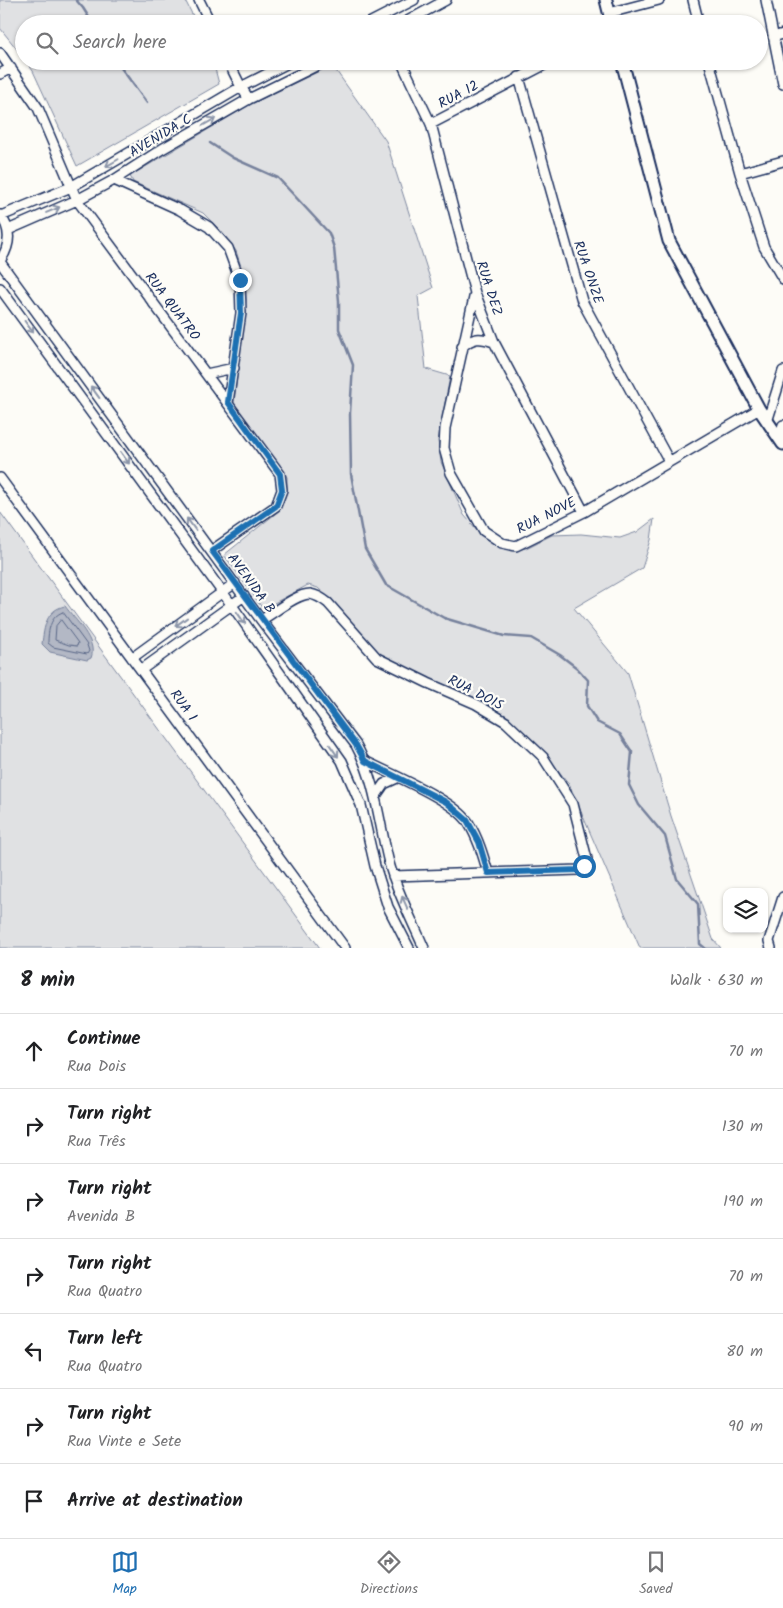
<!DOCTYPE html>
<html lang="en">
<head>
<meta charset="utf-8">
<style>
	:root { --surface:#fff; --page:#f2f2f2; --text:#202124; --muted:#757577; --line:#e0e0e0; --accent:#1f6fb2 }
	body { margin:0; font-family:Kalam,sans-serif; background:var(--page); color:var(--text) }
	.controls { position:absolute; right:15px; bottom:15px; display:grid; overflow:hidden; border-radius:10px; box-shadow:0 1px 4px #0004 }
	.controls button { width:45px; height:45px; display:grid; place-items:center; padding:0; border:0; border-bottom:1px solid var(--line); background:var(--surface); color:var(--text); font:25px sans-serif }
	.stop { position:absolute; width:15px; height:15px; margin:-11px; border:4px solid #1f6fb2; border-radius:50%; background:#fff }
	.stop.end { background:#1f6fb2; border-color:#fff; box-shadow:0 1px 5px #0008 }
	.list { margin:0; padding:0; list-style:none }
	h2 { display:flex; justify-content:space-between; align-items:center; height:65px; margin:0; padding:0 20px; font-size:21px }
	h2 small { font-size:16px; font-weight:400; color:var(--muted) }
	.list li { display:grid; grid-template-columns:32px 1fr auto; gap:15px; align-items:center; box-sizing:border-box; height:75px; padding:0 20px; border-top:1px solid var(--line) }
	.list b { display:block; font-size:19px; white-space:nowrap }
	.list p { margin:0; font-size:16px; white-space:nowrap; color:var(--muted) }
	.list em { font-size:16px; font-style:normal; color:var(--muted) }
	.icon { flex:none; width:28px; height:28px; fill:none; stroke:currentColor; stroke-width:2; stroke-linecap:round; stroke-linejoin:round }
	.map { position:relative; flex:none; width:783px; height:948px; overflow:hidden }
	.search { position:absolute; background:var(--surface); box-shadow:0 1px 4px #0004; left:15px; right:15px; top:15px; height:55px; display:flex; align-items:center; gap:12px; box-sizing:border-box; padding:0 18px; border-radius:28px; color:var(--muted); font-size:19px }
	.sheet { height:590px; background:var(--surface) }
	nav { display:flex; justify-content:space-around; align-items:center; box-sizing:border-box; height:70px; border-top:1px solid var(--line); background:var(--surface); font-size:14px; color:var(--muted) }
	nav a { display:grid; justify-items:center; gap:2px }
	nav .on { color:var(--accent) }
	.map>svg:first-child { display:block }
	.green { fill:#e0e1e3; stroke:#7e88a0 }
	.water { fill:#b3b8c5; stroke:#76819c }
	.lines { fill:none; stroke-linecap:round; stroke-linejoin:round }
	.shore { stroke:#586687; stroke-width:1 }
	.stream { stroke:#76819c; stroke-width:2.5 }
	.minor-casing { stroke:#1b2f5e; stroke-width:12 }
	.major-casing { stroke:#1b2f5e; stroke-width:15 }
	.minor { stroke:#fdfcf7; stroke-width:9 }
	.major { stroke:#fdfcf7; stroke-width:11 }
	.oneway { stroke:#8c96aa }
	.route { stroke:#1f6fb2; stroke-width:6 }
	.labels { text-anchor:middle; stroke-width:4.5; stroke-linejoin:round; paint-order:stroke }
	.street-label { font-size:14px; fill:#1b2f5e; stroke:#fdfcf7 }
</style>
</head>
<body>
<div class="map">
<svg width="783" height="948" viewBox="0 0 783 948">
	<rect width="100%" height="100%" fill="#fdfcf7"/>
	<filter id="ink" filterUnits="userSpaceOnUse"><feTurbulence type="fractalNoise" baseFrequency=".02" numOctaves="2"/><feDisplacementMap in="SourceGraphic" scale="10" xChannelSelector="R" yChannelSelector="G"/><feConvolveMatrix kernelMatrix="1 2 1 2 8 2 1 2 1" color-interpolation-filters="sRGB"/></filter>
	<g filter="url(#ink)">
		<path class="green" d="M0,0H185L197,24H24V58L0,28Z
			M26,61H213L219,84L77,166L33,71Z
			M332,65L386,141L433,288L418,296L426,369L450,376L438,441L441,462L464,515L485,539L512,551L526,548L552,535L581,534L620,538L637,532L654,519L651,540L642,568L574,608L628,673L671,816L713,939L721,948H640L569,784L538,745L503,714L381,655L338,607L318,588L308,585L263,609L224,555L280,510L287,491V477L278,463L234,403L246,300L244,276L236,251L221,231L203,213L133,182L130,176L251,104Z
			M0,512L320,948H0Z"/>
		<path class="water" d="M65,606C75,620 98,641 91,658L87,660L50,652L42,644C44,627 46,610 65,606Z"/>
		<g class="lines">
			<path class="shore" d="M63,612L87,645L89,651L87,654L53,647L48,643C48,631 50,616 63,612Z
				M61,620L78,643L77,646L69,645L55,640L56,626Z"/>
			<path class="stream" d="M76,0L83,8L93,24
				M116,61L147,103
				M210,143L233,158L278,178L329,233L334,248L339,301V329L353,365L350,413L351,474L365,549L386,585L444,618L504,636L531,638L560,655L577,668L588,680L587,706L597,722L620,734L632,752L629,785L639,805L665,836L677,879L698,904L700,944L705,948"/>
			<g class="minor-casing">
				<path id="minor" d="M199,0L211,24
					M693,0L699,24
					M766,0L783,84
					M609,13L659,0
					M367,24L414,0
					M402,24L446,0
					M773,37L783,34
					M0,53L38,108L77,200L280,474L282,490L276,506L211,551
					M228,61L241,87L249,99
					M401,61L431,124L475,293L494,342L584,512
					M709,61L740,173L764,247L783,279
					M0,74L11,68
					M519,77L582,301L669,461
					M431,124L552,61
					M740,173L783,161
					M114,180L180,210L209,227L228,248L240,281L241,313L228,402
					M0,215C12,230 10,246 0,261
					M1,216L71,187L241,87L292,61
					M8,230L77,200L114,180L162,149L249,99L326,61
					M0,262L261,620L356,745C376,781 379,824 389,863C397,892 412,920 424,948
					M0,288L231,604L342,761L361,805L375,866L388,907L409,948
					M475,293L445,428L444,448L451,473L484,531L502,543L516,546L584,512L759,409
					M462,347C473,337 480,337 494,342
					M206,374L234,368
					M767,422L783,371
					M779,437L783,425
					M0,478L345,948
					M261,620C274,613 296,594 310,594C317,595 323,599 328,603L377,658L428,683L476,704L506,722L543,757L573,804L587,859L584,866L579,870L393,876
					M132,658L235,583
					M141,670L244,596
					M365,761C390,774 454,800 468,822C478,838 483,855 488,873
					M375,797L384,784L397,778
					M771,948L769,941L783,897"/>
			</g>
			<g class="major-casing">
				<path id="major" d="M606,0L612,24
					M622,61L669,241L759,409L783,444"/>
			</g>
			<use href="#minor" class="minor"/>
			<use href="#major" class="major"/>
		</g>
		<defs><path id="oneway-shaft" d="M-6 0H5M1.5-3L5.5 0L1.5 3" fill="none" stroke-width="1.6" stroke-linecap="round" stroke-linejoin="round" transform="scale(1.25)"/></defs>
		<g class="oneway">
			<use href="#oneway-shaft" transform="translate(209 122) rotate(-30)"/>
			<use href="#oneway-shaft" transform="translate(112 163) rotate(150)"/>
			<use href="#oneway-shaft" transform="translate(53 210) rotate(-23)"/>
			<use href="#oneway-shaft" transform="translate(29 327) rotate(54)"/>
			<use href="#oneway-shaft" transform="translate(95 392) rotate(-126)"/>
			<use href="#oneway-shaft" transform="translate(125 458) rotate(54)"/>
			<use href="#oneway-shaft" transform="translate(191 524) rotate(-126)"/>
			<use href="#oneway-shaft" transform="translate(241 618) rotate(55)"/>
			<use href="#oneway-shaft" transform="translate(181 622) rotate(144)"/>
			<use href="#oneway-shaft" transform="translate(334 751) rotate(55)"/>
			<use href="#oneway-shaft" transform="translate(405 903) rotate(-114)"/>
		</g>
	</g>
	<g class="lines" filter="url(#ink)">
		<path class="route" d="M240,280L241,313L228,402L280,474L282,490L276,506L212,551L356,745L365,761L446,802L467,820L479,842L488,873L579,870L584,866"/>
	</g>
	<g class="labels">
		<g class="street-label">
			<text transform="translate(458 94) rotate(-28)" y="5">RUA 12</text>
			<text transform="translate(160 135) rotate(-31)" y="5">AVENIDA C</text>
			<text transform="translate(589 272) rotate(71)" y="5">RUA ONZE</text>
			<text transform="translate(490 288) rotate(72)" y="5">RUA DEZ</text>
			<text transform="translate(173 306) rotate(53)" y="5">RUA QUATRO</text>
			<text transform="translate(546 515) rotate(-27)" y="5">RUA NOVE</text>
			<text transform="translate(252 583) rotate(54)" y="5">AVENIDA B</text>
			<text transform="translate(476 692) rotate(27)" y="5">RUA DOIS</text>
			<text transform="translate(184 705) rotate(54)" y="5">RUA 1</text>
		</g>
	</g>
</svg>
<div class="controls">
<button><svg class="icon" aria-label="layers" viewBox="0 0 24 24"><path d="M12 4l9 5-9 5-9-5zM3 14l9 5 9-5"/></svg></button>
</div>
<div class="stop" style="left:584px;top:866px"></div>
<div class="stop end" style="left:240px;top:280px"></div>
<div class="search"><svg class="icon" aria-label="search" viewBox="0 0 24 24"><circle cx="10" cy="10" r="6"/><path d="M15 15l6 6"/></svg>Search here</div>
</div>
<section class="sheet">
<h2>8 min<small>Walk · 630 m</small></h2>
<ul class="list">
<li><svg class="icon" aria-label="ahead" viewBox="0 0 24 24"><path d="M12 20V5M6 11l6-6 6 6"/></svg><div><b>Continue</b><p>Rua Dois</p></div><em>70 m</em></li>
<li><svg class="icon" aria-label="right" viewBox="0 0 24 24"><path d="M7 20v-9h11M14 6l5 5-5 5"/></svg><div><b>Turn right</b><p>Rua Três</p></div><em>130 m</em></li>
<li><svg class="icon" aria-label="right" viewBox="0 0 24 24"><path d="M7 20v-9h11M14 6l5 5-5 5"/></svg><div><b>Turn right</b><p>Avenida B</p></div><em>190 m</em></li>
<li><svg class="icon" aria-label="right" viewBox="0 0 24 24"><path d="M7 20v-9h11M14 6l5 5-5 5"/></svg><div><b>Turn right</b><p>Rua Quatro</p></div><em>70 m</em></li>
<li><svg class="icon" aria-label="left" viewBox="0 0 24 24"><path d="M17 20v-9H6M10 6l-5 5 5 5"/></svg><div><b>Turn left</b><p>Rua Quatro</p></div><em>80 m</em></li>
<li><svg class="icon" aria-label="right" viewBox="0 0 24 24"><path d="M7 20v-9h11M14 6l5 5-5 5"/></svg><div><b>Turn right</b><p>Rua Vinte e Sete</p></div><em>90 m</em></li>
<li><svg class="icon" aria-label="arrive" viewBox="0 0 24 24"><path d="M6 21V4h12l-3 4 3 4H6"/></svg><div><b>Arrive at destination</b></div></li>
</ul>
</section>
<nav>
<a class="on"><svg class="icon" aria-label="map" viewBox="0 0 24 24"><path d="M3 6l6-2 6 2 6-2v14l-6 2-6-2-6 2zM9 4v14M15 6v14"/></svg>Map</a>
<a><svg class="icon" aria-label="directions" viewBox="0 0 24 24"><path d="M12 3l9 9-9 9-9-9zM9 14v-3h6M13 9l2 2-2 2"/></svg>Directions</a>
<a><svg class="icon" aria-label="saved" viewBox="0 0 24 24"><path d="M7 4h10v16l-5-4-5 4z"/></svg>Saved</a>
</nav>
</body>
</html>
